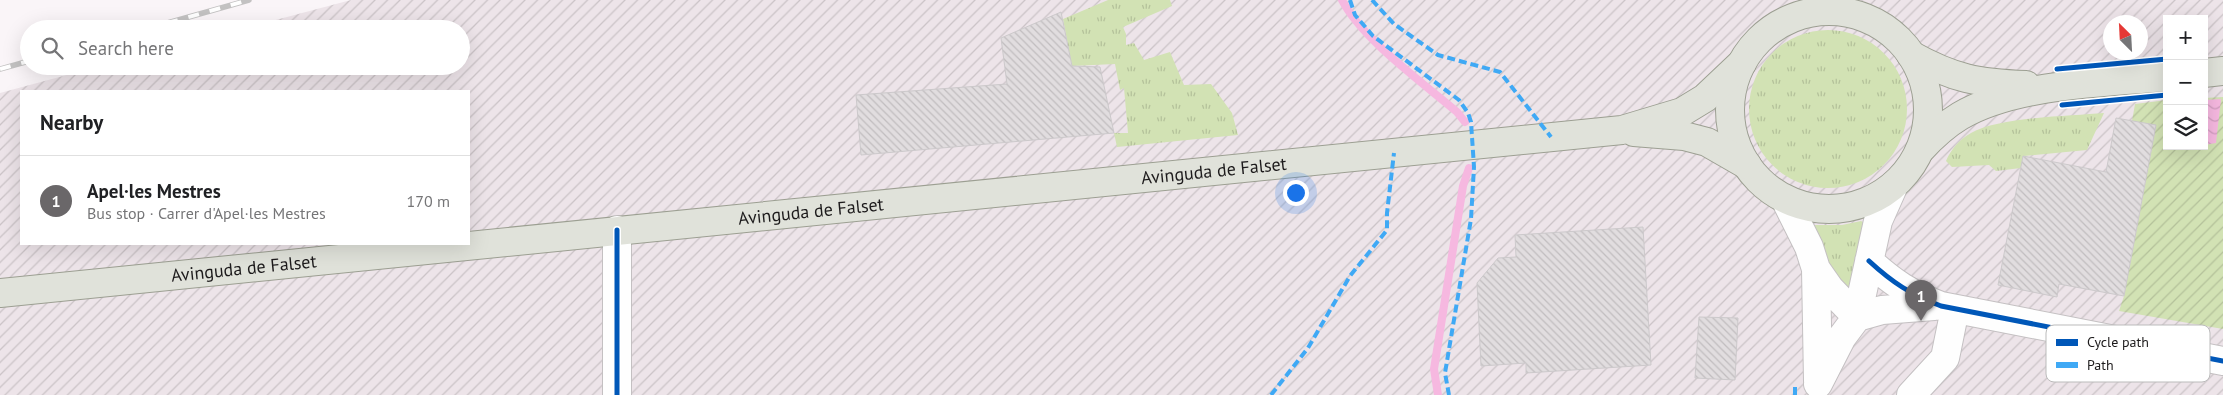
<!DOCTYPE html>
<html lang="en">
<head>
<meta charset="utf-8">
<style>
	:root { --surface:#fff; --page:#f2f2f2; --text:#202124; --muted:#757577; --line:#e0e0e0; --accent:#6a6769 }
	body { margin:0; font-family:"PT Sans",sans-serif; background:var(--page); color:var(--text) }
	.controls { position:absolute; right:15px; top:15px; display:grid; overflow:hidden; border-radius:0px; box-shadow:0 5px 20px #0002 }
	.controls button { width:45px; height:45px; display:grid; place-items:center; padding:0; border:0; border-bottom:1px solid var(--line); background:var(--surface); color:var(--text); font:25px sans-serif }
	.compass { position:absolute; left:2103px; top:15px; width:45px; height:45px; border-radius:50%; background:var(--surface); box-shadow:0 5px 20px #0002; rotate:336deg }
	.you { position:absolute; left:1295px; top:192px; width:18px; height:18px; margin:-12px; border:4px solid #fff; border-radius:50%; background:#1a73e8; box-shadow:0 0 0 8px #1a73e833 }
	.badge { display:grid; place-items:center; width:32px; height:32px; border-radius:50%; background:var(--accent); color:#fff; font-size:16px; font-weight:700 }
	.pin { position:absolute; translate:-50% -41px; filter:drop-shadow(0 1px 2px #0008) }
	.pin::after { content:''; position:absolute; top:26px; width:18px; height:15px; background:inherit; clip-path:polygon(0 0,100% 0,50% 100%) }
	.list { margin:0; padding:0; list-style:none }
	h2 { display:flex; justify-content:space-between; align-items:center; height:65px; margin:0; padding:0 20px; font-size:21px }
	h2 small { font-size:16px; font-weight:400; color:var(--muted) }
	.list li { display:grid; grid-template-columns:32px 1fr auto; gap:15px; align-items:center; box-sizing:border-box; height:90px; padding:0 20px; border-top:1px solid var(--line) }
	.list b { display:block; font-size:19px; white-space:nowrap }
	.list p { margin:0; font-size:16px; white-space:nowrap; color:var(--muted) }
	.list em { font-size:16px; font-style:normal; color:var(--muted) }
	.icon { flex:none; width:28px; height:28px; fill:none; stroke:currentColor; stroke-width:2; stroke-linecap:round; stroke-linejoin:round }
	.map { position:relative; flex:none; width:2223px; height:395px; overflow:hidden }
	.search { position:absolute; background:var(--surface); box-shadow:0 5px 20px #0002; left:20px; top:20px; width:450px; height:55px; display:flex; align-items:center; gap:12px; box-sizing:border-box; padding:0 18px; border-radius:28px; color:var(--muted); font-size:19px }
	.panel { position:absolute; background:var(--surface); box-shadow:0 5px 20px #0002; left:20px; top:90px; width:450px; height:155px; border-radius:0px }
	.map>svg:first-child { display:block }
	.industrial { fill:url(#industrial-furrows); fill-rule:evenodd }
	.grass { fill:url(#grass-tufts) }
	.garden { fill:url(#garden-furrows) }
	.water { fill:url(#water-waves) }
	.lines { fill:none; stroke-linecap:round; stroke-linejoin:round }
	.stream { stroke:#f6b8e0; stroke-width:8 }
	.building { fill:url(#building-back-hatch); stroke:#ccc9cb }
	.minor-casing { stroke:#c4c0c2; stroke-width:30 }
	.major-casing { stroke:#9c9f92; stroke-width:30 }
	.minor { stroke:#fefefe; stroke-width:28 }
	.major { stroke:#e0e2da; stroke-width:28 }
	.rail-casing { stroke:#c3c2c2; stroke-width:5.5 }
	.rail { stroke:#fff; stroke-width:4; stroke-dasharray:11; stroke-linecap:butt }
	.quiet { stroke:#3fa9f5; stroke-width:4; stroke-dasharray:8 4; stroke-linecap:butt }
	.cycleway-casing { stroke:#fff; stroke-width:8 }
	.cycleway { stroke:#0057b8; stroke-width:5 }
	.labels { text-anchor:middle; stroke-width:5; stroke-linejoin:round; paint-order:stroke }
	.street-label { font-size:18px; fill:#1d1b1c; stroke:#fff }
	.key { fill:#fff; stroke:#bbb; stroke-width:1 }
	.key-label { font-size:14px; fill:#1d1b1c }
</style>
</head>
<body>
<div class="map">
<svg width="2223" height="395" viewBox="0 0 2223 395">
	<defs>
		<pattern id="industrial-furrows" width="10" height="10" patternUnits="userSpaceOnUse" patternTransform="scale(1.25)"><rect width="10" height="10" fill="#ede4e9"/><path d="M-1 1l2-2M0 10L10 0M9 11l2-2" fill="none" stroke="#cbc3c7"/></pattern>
		<pattern id="grass-tufts" width="24" height="20" patternUnits="userSpaceOnUse" patternTransform="scale(1.25)"><rect width="24" height="20" fill="#d2e2b4"/><path d="M3 7l-1-3M5 7V3M7 7l1-3M15 17l-1-3M17 17v-4M19 17l1-3" fill="none" stroke="#b4c19a"/></pattern>
		<pattern id="garden-furrows" width="10" height="10" patternUnits="userSpaceOnUse" patternTransform="scale(1.25)"><rect width="10" height="10" fill="#d2e2b4"/><path d="M-1 1l2-2M0 10L10 0M9 11l2-2" fill="none" stroke="#b4c19a"/></pattern>
		<pattern id="water-waves" width="16" height="10" patternUnits="userSpaceOnUse" patternTransform="scale(1.25)"><rect width="16" height="10" fill="#f6b8e0"/><path d="M0 5q4-4 8 0t8 0" fill="none" stroke="#d29ec0"/></pattern>
		<pattern id="building-back-hatch" width="6" height="6" patternUnits="userSpaceOnUse" patternTransform="scale(1.25)"><rect width="6" height="6" fill="#e1dddf"/><path d="M-1 5l2 2M0 0l6 6M5-1l2 2" fill="none" stroke="#c1bdbf"/></pattern>
	</defs>
	<rect width="100%" height="100%" fill="#faf5f8"/>
	<path class="industrial" d="M351,0H2223V395H0V93L100,66H461V29H242ZM2167,19H2204V146H2167ZM2110,22H2140V52H2110ZM21,91H469V244H21Z"/>
	<path class="grass" d="M1108,0H1170L1172,6L1123,27L1126,34V45L1134,43L1144,60L1170,52L1184,85L1211,84L1232,113L1238,135L1117,147L1114,133H1128L1124,88L1120,90L1115,64L1072,66L1063,19Z
		M1749 109a79 79 0 1 1 158 0a79 79 0 1 1-158 0Z
		M2104,113L2087,150L2024,156L2021,168L1996,171L1989,165L1952,167L1946,161C1951,149 1960,139 1971,133C1998,117 2071,116 2104,113Z
		M1861,221L1865,223L1852,291L1835,278L1811,225H1842Z"/>
	<path class="garden" d="M2223,97V329L2119,311L2124,296L2156,126L2132,121L2135,104L2167,100V146H2204V98Z"/>
	<path class="water" d="M2221,99L2216,143L2204,145V100Z"/>
	<g class="lines">
		<path class="stream" d="M1342,0C1362,39 1422,82 1457,112L1465,122
			M1438,395L1434,369L1463,186L1469,168"/>
	</g>
	<path class="building" d="M1061,12L1072,66L1100,67L1114,133L861,155L856,95L1007,84L1001,38Z
		M2116,118L2156,125L2124,296L2059,284L2057,297L1998,285L2023,156L2106,172Z
		M1643,227L1651,365L1526,373V363L1481,366L1477,283L1498,258L1516,257L1515,235Z
		M1699,317L1738,318L1735,380L1695,378Z"/>
	<g class="lines">
		<g class="minor-casing">
			<path id="minor" d="M1785,199L1809,247L1816,269L1818,381
				M617,230V395
				M1869,261C1893,283 1910,294 1941,306L2223,361
				M1816,269L1830,289L1857,317
				M1857,317L1882,310L1934,306
				M1818,384L1842,337L1857,317L1878,221L1894,185
				M1911,395L1945,358L1955,309"/>
		</g>
		<g class="major-casing">
			<g id="major">
				<circle cx="1829" cy="110" r="99"/>
				<path d="M1911,55C1954,79 1978,83 2026,85"/>
				<path d="M2204,73L2223,71"/>
				<path d="M1634,132L1684,136L1707,142L1747,165"/>
				<path d="M1920,150C1932,137 1945,125 1960,116C2014,84 2105,82 2167,77"/>
				<path id="s1" d="M0,293L1622,130L1682,112L1705,98L1742,63"/>
			</g>
		</g>
		<use href="#minor" class="minor"/>
		<use href="#major" class="major"/>
		<g class="rail-casing">
			<path id="rail" d="M146,29L249,0
				M0,69L29,61"/>
		</g>
		<use href="#rail" class="rail"/>
		<path class="quiet" d="M1350,0L1355,15L1373,36L1459,100L1468,113L1471,122L1474,167L1471,219L1445,373L1449,395
			M1372,0L1394,24L1438,55L1500,72L1551,137
			M1271,395L1308,348L1350,276L1387,230V213L1394,153
			M1795,395V385"/>
		<g class="cycleway-casing">
			<path id="cycleway" d="M2057,69L2167,59
				M2062,105L2167,95
				M617,230V395
				M1869,261C1893,283 1910,294 1941,306L2223,361"/>
		</g>
		<use href="#cycleway" class="cycleway"/>
	</g>
	<g class="labels">
		<g class="street-label">
			<text dy="6" stroke="none"><textPath href="#s1" startOffset="1220">Avinguda de Falset</textPath></text>
			<text dy="6" stroke="none"><textPath href="#s1" startOffset="815">Avinguda de Falset</textPath></text>
			<text dy="6" stroke="none"><textPath href="#s1" startOffset="245">Avinguda de Falset</textPath></text>
		</g>
	</g>
	<rect x="2046" y="325" width="164" height="57" rx="8" class="key"/>
	<rect x="2056" y="339" width="22" height="7" fill="#0057b8"/>
	<rect x="2056" y="362" width="22" height="6" fill="#3fa9f5"/>
	<g class="key-label">
		<text x="2087" y="347">Cycle path</text>
		<text x="2087" y="370">Path</text>
	</g>
</svg>
<div class="controls">
<button>+</button>
<button>−</button>
<button><svg class="icon" aria-label="layers" viewBox="0 0 24 24"><path d="M12 4l9 5-9 5-9-5zM3 14l9 5 9-5"/></svg></button>
</div>
<svg class="compass" viewBox="-18 -18 36 36"><path d="M0-13l5 13h-10z" fill="#e53935"/><path d="M0 13l5-13h-10z" fill="#757577"/></svg>
<div class="you"></div>
<div class="pin badge" style="left:1921px;top:321px">1</div>
<div class="search"><svg class="icon" aria-label="search" viewBox="0 0 24 24"><circle cx="10" cy="10" r="6"/><path d="M15 15l6 6"/></svg>Search here</div>
<section class="panel">
<h2>Nearby<small></small></h2>
<ul class="list">
<li><span class="badge">1</span><div><b>Apel·les Mestres</b><p>Bus stop · Carrer d'Apel·les Mestres</p></div><em>170 m</em></li>
</ul>
</section>
</div>
</body>
</html>
